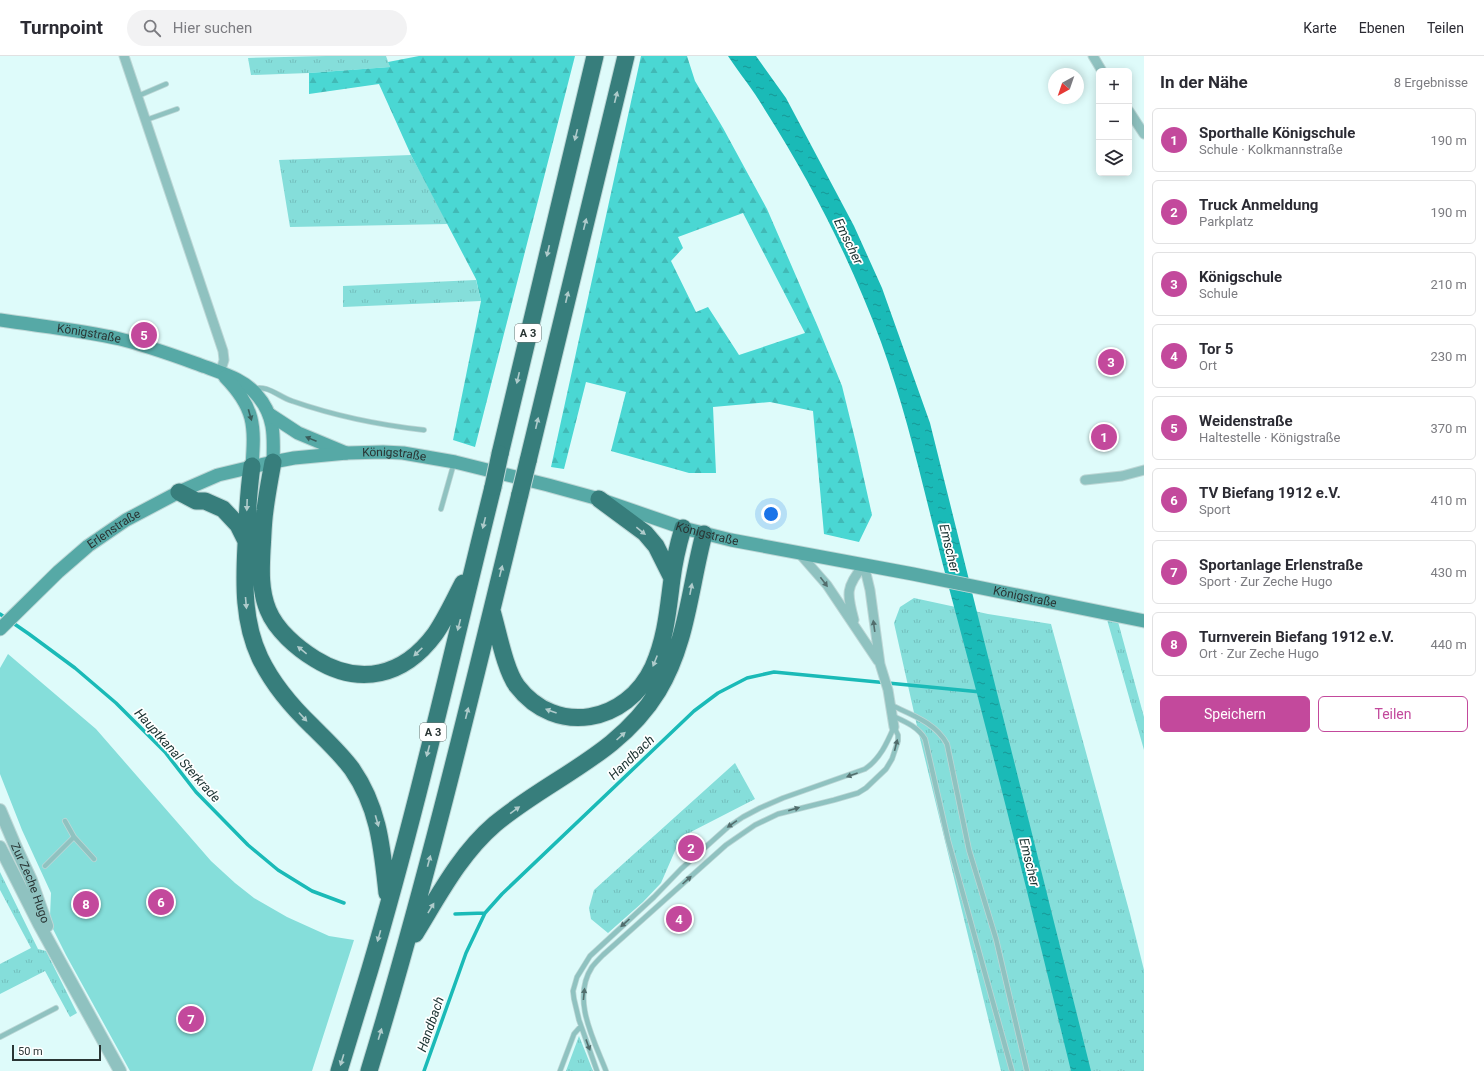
<!DOCTYPE html>
<html lang="de">
<head>
<meta charset="utf-8">
<style>
	:root { --surface:#fff; --page:#f2f2f3; --text:#2b2b33; --muted:#7c7c81; --line:#e1e1e2; --accent:#c3499c }
	body { margin:0; font-family:Roboto,sans-serif; background:var(--page); color:var(--text) }
	.controls { position:absolute; right:12px; top:12px; display:grid; overflow:hidden; border-radius:6px; box-shadow:0 2px 10px #0003 }
	.controls button { width:36px; height:36px; display:grid; place-items:center; padding:0; border:0; border-bottom:1px solid var(--line); background:var(--surface); color:var(--text); font:20px sans-serif }
	.compass { position:absolute; left:1048px; top:12px; width:36px; height:36px; border-radius:50%; background:var(--surface); box-shadow:0 2px 10px #0003; rotate:220deg }
	.scale { position:absolute; left:12px; bottom:10px; width:89px; box-sizing:border-box; padding-left:4px; border:2px solid #293534; border-top:0; font-size:11px; line-height:14px; white-space:nowrap; color:#293534; -webkit-text-stroke:3px #fff; paint-order:stroke }
	.you { position:absolute; left:771px; top:458px; width:14px; height:14px; margin:-10px; border:3px solid #fff; border-radius:50%; background:#1a73e8; box-shadow:0 0 0 6px #1a73e833 }
	.badge { display:grid; place-items:center; width:26px; height:26px; border-radius:50%; background:var(--accent); color:#fff; font-size:13px; font-weight:700 }
	.pin { position:absolute; translate:-50% -50%; border:2px solid #fff; box-shadow:0 1px 4px #0006 }
	.list { margin:0; padding:0; list-style:none }
	h2 { display:flex; justify-content:space-between; align-items:center; height:52px; margin:0; padding:0 16px; font-size:17px }
	h2 small { font-size:13px; font-weight:400; color:var(--muted) }
	.list li { display:grid; grid-template-columns:26px 1fr auto; gap:12px; align-items:center; box-sizing:border-box; height:64px; margin:0 8px 8px; padding:0 8px; border:1px solid var(--line); border-radius:6px }
	.list b { display:block; font-size:15px; white-space:nowrap }
	.list p { margin:0; font-size:13px; white-space:nowrap; color:var(--muted) }
	.list em { font-size:13px; font-style:normal; color:var(--muted) }
	.actions { display:flex; gap:8px; padding:12px 16px }
	.actions a { flex:1; padding:9px 0; border:1px solid var(--accent); border-radius:6px; text-align:center; font-size:14px; color:var(--accent) }
	.actions .main { background:var(--accent); color:#fff }
	.icon { flex:none; width:22px; height:22px; fill:none; stroke:currentColor; stroke-width:2; stroke-linecap:round; stroke-linejoin:round }
	.map { position:relative; flex:none; width:1144px; height:1015px; overflow:hidden }
	header { display:flex; align-items:center; gap:24px; box-sizing:border-box; height:56px; padding:0 20px; background:var(--surface); border-bottom:1px solid var(--line) }
	header strong { font-size:19px }
	nav { display:flex; gap:22px; margin-inline-start:auto; font-size:14px }
	.search { width:280px; height:36px; background:var(--page); display:flex; align-items:center; gap:10px; box-sizing:border-box; padding:0 14px; border-radius:22px; color:var(--muted); font-size:15px }
	main { display:flex }
	aside { flex:1; background:var(--surface) }
	.map>svg:first-child { display:block }
	.grass { fill:url(#grass-tufts) }
	.forest { fill:url(#forest-firs); fill-rule:evenodd }
	.park { fill:#85deda }
	.water { fill:url(#water-ripples) }
	.lines { fill:none; stroke-linecap:round; stroke-linejoin:round }
	.stream { stroke:#1abab7; stroke-width:3.5 }
	.service-casing { stroke:#bdd7d6; stroke-width:6 }
	.minor-casing { stroke:#bdd7d6; stroke-width:11 }
	.tertiary-casing { stroke:#bdd7d6; stroke-width:14 }
	.secondary-casing { stroke:#bdd7d6; stroke-width:15 }
	.motorway-casing { stroke:#bdd7d6; stroke-width:19 }
	.service { stroke:#8fc2c0; stroke-width:4.5 }
	.minor { stroke:#8fc2c0; stroke-width:9 }
	.tertiary { stroke:#8fc2c0; stroke-width:12 }
	.secondary { stroke:#56a9a6; stroke-width:13 }
	.motorway { stroke:#377e7c; stroke-width:17 }
	.motorway-bridge-casing { stroke:#bdd7d6; stroke-width:19; stroke-linecap:butt }
	.motorway-bridge { stroke:#377e7c; stroke-width:17 }
	.oneway { fill:#afcbcb }
	.oneway2 { fill:#395e5c }
	.oneway3 { fill:#526d6c }
	.labels { text-anchor:middle; stroke-width:3.5; stroke-linejoin:round; paint-order:stroke }
	.shield { fill:#fff; stroke:#697271; stroke-width:1 }
	.shield-label { font-size:11px; font-weight:bold; fill:#293534 }
	.street-label { font-size:12px; fill:#293534; stroke:#fff }
	.water-label { font-size:13px; font-style:italic; fill:#18302f; stroke:#fff }
</style>
</head>
<body>
<header>
<strong>Turnpoint</strong>
<div class="search"><svg class="icon" aria-label="search" viewBox="0 0 24 24"><circle cx="10" cy="10" r="6"/><path d="M15 15l6 6"/></svg>Hier suchen</div>
<nav><a>Karte</a><a>Ebenen</a><a>Teilen</a></nav>
</header>
<main>
<div class="map">
<svg width="1144" height="1015" viewBox="0 0 1144 1015">
	<defs>
		<pattern id="grass-tufts" width="24" height="20" patternUnits="userSpaceOnUse"><rect width="24" height="20" fill="#85deda"/><path d="M3 7l-1-3M5 7V3M7 7l1-3M15 17l-1-3M17 17v-4M19 17l1-3" fill="none" stroke="#73bfbc"/></pattern>
		<pattern id="forest-firs" width="22" height="20" patternUnits="userSpaceOnUse"><rect width="22" height="20" fill="#4ad7d3"/><path d="M5 1l3.5 6h-7zM16 11l3.5 6h-7z" fill="#41b9b6"/></pattern>
		<pattern id="water-ripples" width="26" height="14" patternUnits="userSpaceOnUse"><rect width="26" height="14" fill="#1abab7"/><path d="M2 4q2-2 4 0t4 0M15 11q2-2 4 0t4 0" fill="none" stroke="#179896"/></pattern>
	</defs>
	<rect width="100%" height="100%" fill="#defbfa"/>
	<path class="grass" d="M326,0H386L390,11L309,17L251,19L248,2Z
		M411,99L448,168L290,171L279,104Z
		M476,224L481,245L343,251V230Z
		M914,542L988,558L1051,568L1130,858L1144,914V1015H1001L917,670L894,567L900,551Z
		M1106,560L1117,562L1144,661V694Z
		M735,707L755,743L681,781L661,827L643,846L608,877L591,863L589,852L594,834Z
		M0,816L38,893L46,895L77,957L70,961L45,915L0,938V908L31,892L0,834Z
		M579,980L593,1015H566Z"/>
	<path class="forest" d="M419,0H575L475,391L453,384L481,245L476,223L411,99L379,28L309,38V17L390,11L388,6Z
		M641,0H687L695,25L723,72L767,153L818,271L842,330L856,387L872,459L859,486L824,478L813,355L770,346L713,351L716,417H689L611,395L626,336L586,326L564,413L551,411ZM743,157L805,277L739,299L708,251L696,256L671,205L683,192L678,181Z"/>
	<path class="park" d="M8,598L96,673L211,805L235,827L254,842L287,861L329,880L354,884L312,1015H130L66,899L53,873L50,860L51,837L22,774L0,718V612Z"/>
	<path class="water" d="M728,0H756L786,42L854,170L882,232L930,367L1091,1015H1071C1033,859 995,703 953,547C929,460 912,371 881,286C851,205 811,126 765,54C754,35 740,18 728,0Z"/>
	<g class="lines">
		<path class="stream" d="M0,558L29,578L75,612L116,647L165,696L196,736L248,789L278,814L312,835L344,847
			M455,858L485,857
			M424,1015L466,897L485,857L502,838L694,655L718,637L747,622L774,616L981,636"/>
		<g class="service-casing">
			<path id="service" d="M138,40L166,28
				M146,64L177,53
				M253,333C267,328 279,341 292,345C335,360 379,369 424,374
				M441,453L454,407
				M891,649C912,659 936,667 947,688L969,794L996,883L1027,1015
				M893,660C906,666 918,671 925,683L948,784L1012,1015
				M65,765L74,781L94,803
				M45,810L74,781
				M0,981L56,952
				M560,1015L574,978L581,970
				M597,1015L579,964L574,943L573,935L577,921L590,900L654,841L681,813L728,771L743,761L760,752L783,742L865,713C880,703 887,687 894,671
				M606,1015C594,984 571,943 592,911C595,907 599,903 603,899L726,789L755,769L778,758L834,744L858,737L866,732L886,713L892,703L898,685V679L894,671"/>
		</g>
		<g class="minor-casing">
			<path id="minor" d="M124,0L223,295L224,304L220,317
				M1093,0L1102,15
				M1129,55L1144,78
				M1085,424L1122,420L1144,414
				M799,497L827,529L878,605
				M864,509L870,534L880,608L888,634L894,671
				M854,564C847,538 845,531 864,509"/>
		</g>
		<g class="tertiary-casing">
			<g id="tertiary">
				<path id="s1" d="M0,754L17,794L31,824L47,870"/>
				<path d="M0,791L39,868L120,1015"/>
			</g>
		</g>
		<g class="secondary-casing">
			<g id="secondary">
				<path id="s2" d="M0,264C39,270 82,274 120,283C149,290 178,301 206,311C224,318 243,323 256,338C275,359 274,380 273,406"/>
				<path d="M225,321C255,352 255,369 252,410"/>
				<path d="M269,358L298,377L346,397"/>
				<path id="s3" d="M0,573L58,516L88,490L126,464L179,436L218,419L273,406L294,402L347,397L383,396L403,397L455,406L548,429L599,443L683,472L731,484L913,518L1144,565"/>
			</g>
		</g>
		<g class="motorway-casing">
			<path id="motorway" d="M500,398L595,0
				M528,405L626,0
				M273,406C270,422 267,438 265,454C263,467 263,481 262,494C261,514 260,535 268,554C276,574 297,592 315,603C360,631 404,620 435,578C446,562 454,544 463,527
				M252,410C248,437 247,462 246,489C244,527 243,566 260,602C273,629 292,651 313,671C327,685 341,698 352,713C379,752 382,792 387,837
				M179,436L196,445H205L223,453L238,469L246,485
				M599,443L645,477L656,490L672,522
				M492,555C498,575 505,614 517,630C556,681 627,667 653,611C666,582 668,553 672,523C674,506 678,489 683,472
				M415,878C439,839 460,798 495,768C550,722 619,699 658,635C687,588 690,530 704,478
				M339,1015C349,981 360,947 370,913C417,754 453,592 493,431
				M369,1015C427,825 473,631 520,438"/>
		</g>
		<use href="#service" class="service"/>
		<use href="#minor" class="minor"/>
		<use href="#tertiary" class="tertiary"/>
		<use href="#secondary" class="secondary"/>
		<use href="#motorway" class="motorway"/>
		<g class="motorway-bridge-casing">
			<path id="motorway-bridge" d="M493,431L500,398
				M520,438L528,405"/>
		</g>
		<use href="#motorway-bridge" class="motorway-bridge"/>
	</g>
	<defs><path id="oneway-solid" d="M-6-.8H1V-3.2L6.5 0L1 3.2V.8H-6Z"/></defs>
	<g class="oneway">
		<use href="#oneway-solid" transform="translate(616 41) rotate(-76)"/>
		<use href="#oneway-solid" transform="translate(576 79) rotate(104)"/>
		<use href="#oneway-solid" transform="translate(585 168) rotate(-76)"/>
		<use href="#oneway-solid" transform="translate(548 195) rotate(103)"/>
		<use href="#oneway-solid" transform="translate(567 241) rotate(-77)"/>
		<use href="#oneway-solid" transform="translate(518 322) rotate(103)"/>
		<use href="#oneway-solid" transform="translate(537 367) rotate(-77)"/>
		<use href="#oneway-solid" transform="translate(247 449) rotate(92)"/>
		<use href="#oneway-solid" transform="translate(484 467) rotate(104)"/>
		<use href="#oneway-solid" transform="translate(641 475) rotate(39)"/>
		<use href="#oneway-solid" transform="translate(501 515) rotate(-76)"/>
		<use href="#oneway-solid" transform="translate(691 533) rotate(-79)"/>
		<use href="#oneway-solid" transform="translate(246 547) rotate(85)"/>
		<use href="#oneway-solid" transform="translate(459 569) rotate(104)"/>
		<use href="#oneway-solid" transform="translate(302 594) rotate(-141)"/>
		<use href="#oneway-solid" transform="translate(418 596) rotate(137)"/>
		<use href="#oneway-solid" transform="translate(655 605) rotate(112)"/>
		<use href="#oneway-solid" transform="translate(551 655) rotate(-160)"/>
		<use href="#oneway-solid" transform="translate(467 657) rotate(-76)"/>
		<use href="#oneway-solid" transform="translate(303 661) rotate(47)"/>
		<use href="#oneway-solid" transform="translate(621 680) rotate(-42)"/>
		<use href="#oneway-solid" transform="translate(428 695) rotate(105)"/>
		<use href="#oneway-solid" transform="translate(515 754) rotate(-36)"/>
		<use href="#oneway-solid" transform="translate(377 765) rotate(74)"/>
		<use href="#oneway-solid" transform="translate(429 805) rotate(-75)"/>
		<use href="#oneway-solid" transform="translate(431 852) rotate(-59)"/>
		<use href="#oneway-solid" transform="translate(379 880) rotate(106)"/>
		<use href="#oneway-solid" transform="translate(380 978) rotate(-73)"/>
		<use href="#oneway-solid" transform="translate(342 1004) rotate(107)"/>
	</g>
	<g class="oneway2">
		<use href="#oneway-solid" transform="translate(250 359) rotate(74)"/>
		<use href="#oneway-solid" transform="translate(311 383) rotate(-158)"/>
	</g>
	<g class="oneway3">
		<use href="#oneway-solid" transform="translate(824 526) rotate(53)"/>
		<use href="#oneway-solid" transform="translate(874 570) rotate(-98)"/>
		<use href="#oneway-solid" transform="translate(896 689) rotate(-76)"/>
		<use href="#oneway-solid" transform="translate(852 719) rotate(160)"/>
		<use href="#oneway-solid" transform="translate(794 753) rotate(-16)"/>
		<use href="#oneway-solid" transform="translate(732 768) rotate(145)"/>
		<use href="#oneway-solid" transform="translate(687 824) rotate(-42)"/>
		<use href="#oneway-solid" transform="translate(625 867) rotate(138)"/>
		<use href="#oneway-solid" transform="translate(584 938) rotate(-84)"/>
		<use href="#oneway-solid" transform="translate(588 989) rotate(70)"/>
	</g>
	<g class="labels">
		<g class="shield">
			<rect x="515" y="268" width="26" height="18" rx="3"/>
			<rect x="420" y="667" width="26" height="18" rx="3"/>
		</g>
		<g class="shield-label">
			<text x="528" y="281">A 3</text>
			<text x="433" y="680">A 3</text>
		</g>
		<g class="street-label">
			<text dy="4" stroke="none"><textPath href="#s2" startOffset="90">Königstraße</textPath></text>
			<text dy="4" stroke="none"><textPath href="#s3" startOffset="448">Königstraße</textPath></text>
			<text dy="4" stroke="none"><textPath href="#s3" startOffset="152">Erlenstraße</textPath></text>
			<text dy="4" stroke="none"><textPath href="#s3" startOffset="772">Königstraße</textPath></text>
			<text dy="4" stroke="none"><textPath href="#s3" startOffset="1096">Königstraße</textPath></text>
			<text dy="4" stroke="none"><textPath href="#s1" startOffset="79">Zur Zeche Hugo</textPath></text>
		</g>
		<g class="water-label">
			<text transform="translate(849 185) rotate(64)" y="5">Emscher</text>
			<text transform="translate(950 492) rotate(76)" y="5">Emscher</text>
			<text transform="translate(178 699) rotate(48)" y="5">Hauptkanal Sterkrade</text>
			<text transform="translate(631 701) rotate(-44)" y="5">Handbach</text>
			<text transform="translate(1030 806) rotate(76)" y="5">Emscher</text>
			<text transform="translate(430 968) rotate(-71)" y="5">Handbach</text>
		</g>
	</g>
</svg>
<div class="controls">
<button>+</button>
<button>−</button>
<button><svg class="icon" aria-label="layers" viewBox="0 0 24 24"><path d="M12 4l9 5-9 5-9-5zM3 14l9 5 9-5"/></svg></button>
</div>
<svg class="compass" viewBox="-18 -18 36 36"><path d="M0-13l5 13h-10z" fill="#e53935"/><path d="M0 13l5-13h-10z" fill="#7c7c81"/></svg>
<div class="scale">50 m</div>
<div class="you"></div>
<div class="pin badge" style="left:1104px;top:381px">1</div>
<div class="pin badge" style="left:691px;top:792px">2</div>
<div class="pin badge" style="left:1111px;top:306px">3</div>
<div class="pin badge" style="left:679px;top:863px">4</div>
<div class="pin badge" style="left:144px;top:279px">5</div>
<div class="pin badge" style="left:161px;top:846px">6</div>
<div class="pin badge" style="left:191px;top:963px">7</div>
<div class="pin badge" style="left:86px;top:848px">8</div>
</div>
<aside>
<h2>In der Nähe<small>8 Ergebnisse</small></h2>
<ul class="list">
<li><span class="badge">1</span><div><b>Sporthalle Königschule</b><p>Schule · Kolkmannstraße</p></div><em>190 m</em></li>
<li><span class="badge">2</span><div><b>Truck Anmeldung</b><p>Parkplatz</p></div><em>190 m</em></li>
<li><span class="badge">3</span><div><b>Königschule</b><p>Schule</p></div><em>210 m</em></li>
<li><span class="badge">4</span><div><b>Tor 5</b><p>Ort</p></div><em>230 m</em></li>
<li><span class="badge">5</span><div><b>Weidenstraße</b><p>Haltestelle · Königstraße</p></div><em>370 m</em></li>
<li><span class="badge">6</span><div><b>TV Biefang 1912 e.V.</b><p>Sport</p></div><em>410 m</em></li>
<li><span class="badge">7</span><div><b>Sportanlage Erlenstraße</b><p>Sport · Zur Zeche Hugo</p></div><em>430 m</em></li>
<li><span class="badge">8</span><div><b>Turnverein Biefang 1912 e.V.</b><p>Ort · Zur Zeche Hugo</p></div><em>440 m</em></li>
</ul>
<div class="actions"><a class="main">Speichern</a><a>Teilen</a></div>
</aside>
</main>
</body>
</html>
